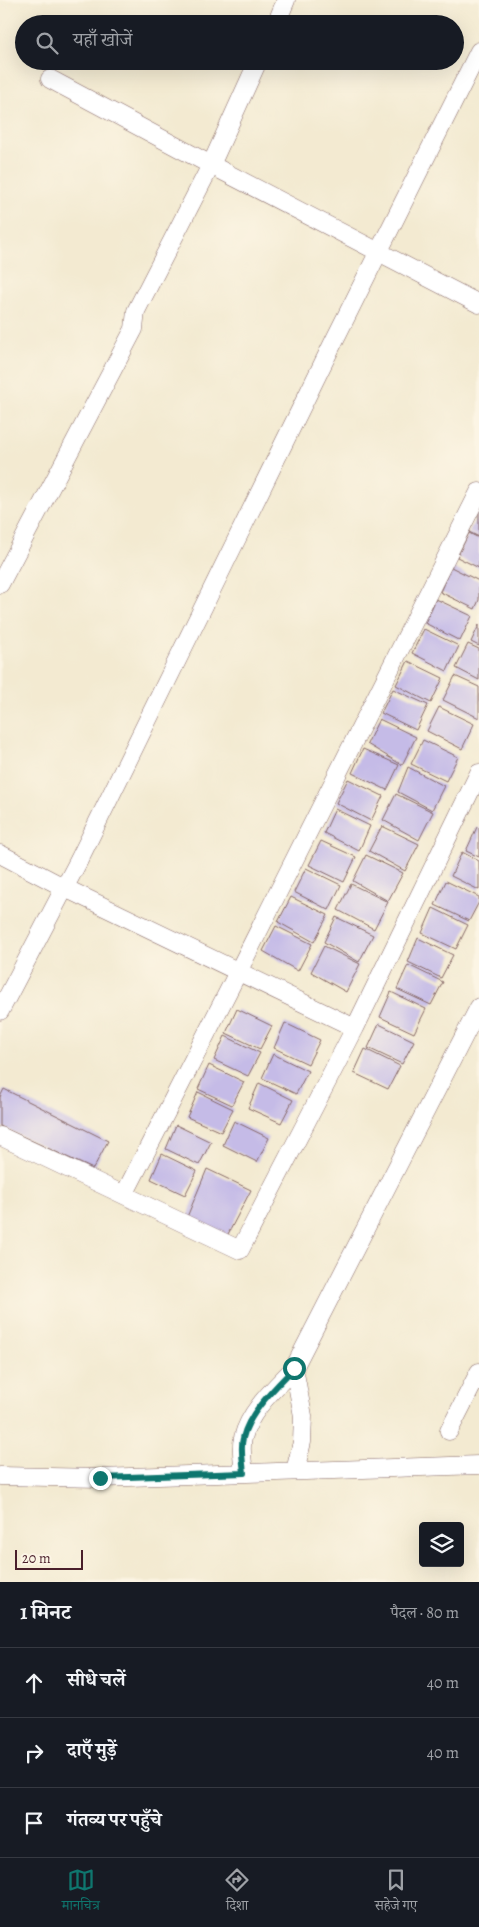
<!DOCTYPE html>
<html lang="hi">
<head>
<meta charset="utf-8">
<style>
	:root { --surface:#171b24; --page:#242831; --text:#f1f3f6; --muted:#9ea1a6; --line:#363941; --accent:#0f766e }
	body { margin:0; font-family:Alegreya,"Noto Serif Devanagari",serif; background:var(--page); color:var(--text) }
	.controls { position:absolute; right:15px; bottom:15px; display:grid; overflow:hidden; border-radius:5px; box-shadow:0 5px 20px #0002 }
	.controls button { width:45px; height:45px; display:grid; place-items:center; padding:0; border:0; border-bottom:1px solid var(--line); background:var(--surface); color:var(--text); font:25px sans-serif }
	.scale { position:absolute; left:15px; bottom:12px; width:68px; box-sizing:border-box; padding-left:5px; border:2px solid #4a1f2b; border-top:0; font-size:14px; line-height:18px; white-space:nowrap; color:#4a1f2b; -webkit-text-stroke:4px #fcf5e5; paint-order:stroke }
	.stop { position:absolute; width:15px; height:15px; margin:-11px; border:4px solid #0f766e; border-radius:50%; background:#fff }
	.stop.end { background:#0f766e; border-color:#fff; box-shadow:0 1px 5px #0008 }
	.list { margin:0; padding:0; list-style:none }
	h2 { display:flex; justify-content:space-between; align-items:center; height:65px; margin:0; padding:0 20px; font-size:21px }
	h2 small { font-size:16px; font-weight:400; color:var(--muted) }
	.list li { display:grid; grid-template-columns:32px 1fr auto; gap:15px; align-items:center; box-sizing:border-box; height:70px; padding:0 20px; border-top:1px solid var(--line) }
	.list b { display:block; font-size:19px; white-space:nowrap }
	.list em { font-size:16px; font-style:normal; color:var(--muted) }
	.icon { flex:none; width:28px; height:28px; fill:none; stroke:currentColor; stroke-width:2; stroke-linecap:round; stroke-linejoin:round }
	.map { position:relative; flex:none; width:479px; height:1582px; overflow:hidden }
	.search { position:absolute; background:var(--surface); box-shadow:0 5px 20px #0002; left:15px; right:15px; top:15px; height:55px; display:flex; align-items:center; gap:12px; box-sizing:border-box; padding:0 18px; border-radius:28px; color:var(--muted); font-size:19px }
	.sheet { height:275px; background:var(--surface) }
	nav { display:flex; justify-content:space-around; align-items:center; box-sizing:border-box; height:70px; border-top:1px solid var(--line); background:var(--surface); font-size:14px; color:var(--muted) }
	nav a { display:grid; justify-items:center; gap:2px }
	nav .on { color:var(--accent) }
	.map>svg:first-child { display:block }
	.building { fill:#c5bbe7 }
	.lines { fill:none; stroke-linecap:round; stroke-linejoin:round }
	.street-casing { stroke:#856665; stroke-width:19 }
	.street { stroke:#fff; stroke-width:18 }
	.route { stroke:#0f766e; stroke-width:6 }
</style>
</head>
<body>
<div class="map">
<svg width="479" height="1582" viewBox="0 0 479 1582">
	<rect width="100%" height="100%" fill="#fcf5e5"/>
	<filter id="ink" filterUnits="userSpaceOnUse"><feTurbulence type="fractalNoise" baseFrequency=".02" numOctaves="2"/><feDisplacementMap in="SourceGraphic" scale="10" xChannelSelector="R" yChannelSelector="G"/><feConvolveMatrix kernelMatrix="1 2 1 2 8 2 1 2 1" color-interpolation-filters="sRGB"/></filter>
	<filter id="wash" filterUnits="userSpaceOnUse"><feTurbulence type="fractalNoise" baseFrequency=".0096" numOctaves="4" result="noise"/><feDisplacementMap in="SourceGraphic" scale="20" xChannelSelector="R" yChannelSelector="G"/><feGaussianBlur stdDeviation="1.12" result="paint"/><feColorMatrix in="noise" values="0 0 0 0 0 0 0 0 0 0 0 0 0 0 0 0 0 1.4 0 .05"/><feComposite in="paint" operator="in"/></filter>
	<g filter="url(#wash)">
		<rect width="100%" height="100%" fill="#f3ead1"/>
		<g id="blocks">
			<path class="building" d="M479,510V537L469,532Z
				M469,533L479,538V568L457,557Z
				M451,567L479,581V600L475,609L440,592Z
				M436,599L472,616L460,641L425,623Z
				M479,625V646L471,642Z
				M424,629L459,646L447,671L412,653Z
				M468,644L479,649V680L456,668Z
				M408,661L443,678L431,703L396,685Z
				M455,676L479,687V718L443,700Z
				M393,689L428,705L416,730L381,713Z
				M439,707L474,724L462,749L427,731Z
				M379,719L416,737L402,765L367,744Z
				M423,740L458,757L446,781L411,764Z
				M363,749L399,765L387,790L352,773Z
				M408,767L444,786L432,810L398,792Z
				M348,779L383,796L371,821L336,803Z
				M396,794L433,812L419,840L383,820Z
				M335,809L370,826L359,851L324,833Z
				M382,826L419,844L405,871L369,851Z
				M477,827L479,828V857L466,851Z
				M321,841L356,857L344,882L309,865Z
				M462,852L479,861V890L451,876Z
				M366,855L403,873L388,901L353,881Z
				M306,868L341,885L329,910L294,892Z
				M446,881L479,897V902L469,921L435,905Z
				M351,884L388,902L374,929L338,910Z
				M291,897L328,915L314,942L278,922Z
				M433,908L468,925L456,949L422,933Z
				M336,917L373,935L359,962L324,942Z
				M276,926L312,944L298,971L263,951Z
				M418,938L453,955L441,978L408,962Z
				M324,946L360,964L346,992L311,972Z
				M408,965L443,982L431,1005L397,989Z
				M391,992L426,1009L414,1033L380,1017Z
				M237,1009L272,1026L260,1049L226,1033Z
				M285,1023L320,1040L308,1064L274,1048Z
				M379,1024L414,1041L402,1064L368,1048Z
				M225,1036L260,1053L248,1076L214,1060Z
				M365,1049L400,1066L388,1089L354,1073Z
				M273,1054L308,1071L296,1094L262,1078Z
				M209,1065L244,1082L232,1105L198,1089Z
				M259,1083L293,1100L281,1123L248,1108Z
				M4,1089L108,1141L93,1169L0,1126V1097Z
				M198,1092L233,1109L221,1132L187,1117Z
				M234,1121L269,1138L257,1162L223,1145Z
				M176,1125L211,1142L199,1165L166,1149Z
				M162,1154L197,1171L185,1195L151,1179Z
				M207,1169L251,1190L227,1236L187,1217Z"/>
		</g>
	</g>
	<g filter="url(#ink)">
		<use href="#blocks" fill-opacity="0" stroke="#856665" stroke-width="1"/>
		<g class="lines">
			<g class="street-casing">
				<path id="street" d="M276,24L286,0
					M50,79L211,165L479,304
					M0,584L134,329L136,311L211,165L258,61
					M0,854L65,888L355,1028
					M0,1011L79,860L335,339L479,51
					M0,1136L124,1195L238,972L479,492
					M124,1195L240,1250L355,1028L479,773
					M294,1368L303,1416L302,1442L295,1471
					M449,1431L479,1372
					M244,1473C243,1461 240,1449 243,1438C249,1411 276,1387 294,1368L479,1007
					M0,1476L100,1478L479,1465"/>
			</g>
			<use href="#street" class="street"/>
		</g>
	</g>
	<g class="lines" filter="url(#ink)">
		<path class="route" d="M100,1478L244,1473C243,1461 240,1449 243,1438C249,1412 276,1387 294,1368"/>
	</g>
</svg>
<div class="controls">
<button><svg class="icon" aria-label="layers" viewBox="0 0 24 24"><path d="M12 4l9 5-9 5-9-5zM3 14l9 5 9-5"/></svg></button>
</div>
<div class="scale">20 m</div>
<div class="stop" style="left:294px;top:1368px"></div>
<div class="stop end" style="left:100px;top:1478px"></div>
<div class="search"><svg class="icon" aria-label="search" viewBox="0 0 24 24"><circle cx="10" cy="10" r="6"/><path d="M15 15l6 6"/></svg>यहाँ खोजें</div>
</div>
<section class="sheet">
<h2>1 मिनट<small>पैदल · 80 m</small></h2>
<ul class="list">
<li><svg class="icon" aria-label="ahead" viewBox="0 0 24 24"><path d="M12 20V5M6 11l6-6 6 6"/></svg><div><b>सीधे चलें</b></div><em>40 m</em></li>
<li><svg class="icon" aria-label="right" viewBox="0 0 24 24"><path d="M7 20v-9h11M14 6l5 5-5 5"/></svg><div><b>दाएँ मुड़ें</b></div><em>40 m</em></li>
<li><svg class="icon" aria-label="arrive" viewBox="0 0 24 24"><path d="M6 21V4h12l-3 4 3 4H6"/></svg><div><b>गंतव्य पर पहुँचे</b></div></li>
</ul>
</section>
<nav>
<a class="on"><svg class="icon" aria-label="map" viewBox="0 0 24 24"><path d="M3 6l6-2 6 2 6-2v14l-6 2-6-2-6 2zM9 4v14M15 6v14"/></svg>मानचित्र</a>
<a><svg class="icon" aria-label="directions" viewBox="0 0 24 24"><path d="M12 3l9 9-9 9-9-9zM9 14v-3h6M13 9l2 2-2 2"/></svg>दिशा</a>
<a><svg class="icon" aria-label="saved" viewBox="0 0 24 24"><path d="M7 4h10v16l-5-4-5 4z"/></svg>सहेजे गए</a>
</nav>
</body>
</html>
